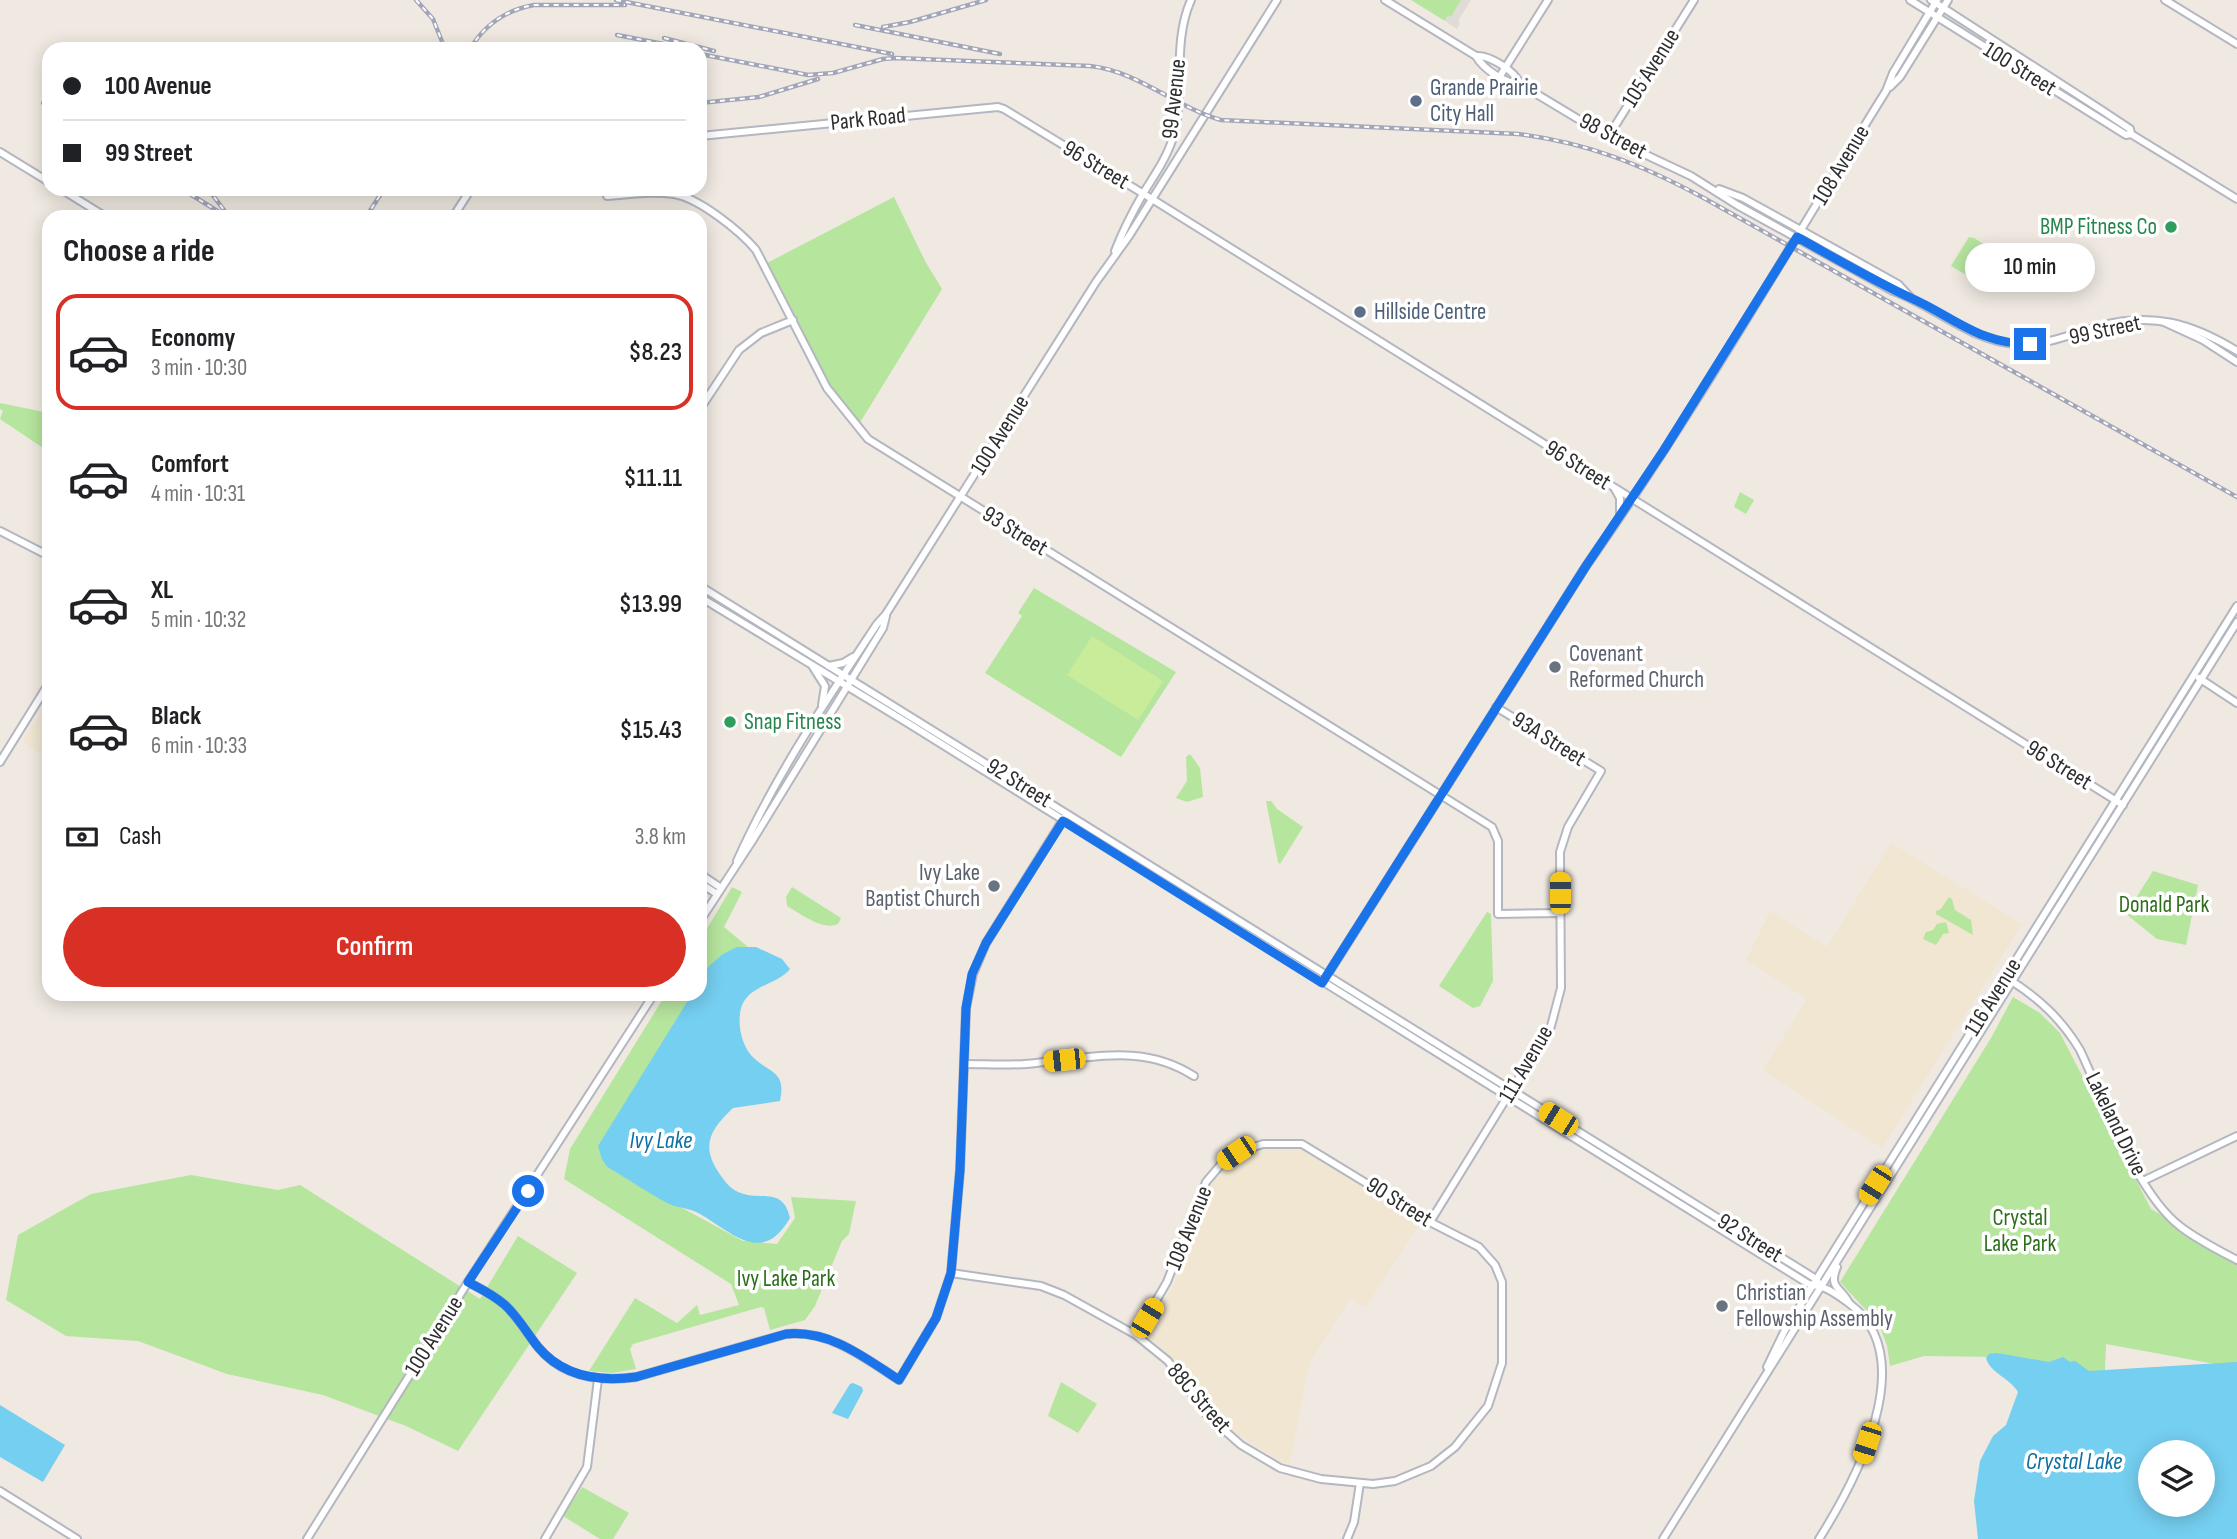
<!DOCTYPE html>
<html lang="en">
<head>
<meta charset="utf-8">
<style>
	:root { --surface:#fff; --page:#f2f2f2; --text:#202124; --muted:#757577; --line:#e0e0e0; --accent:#d93025 }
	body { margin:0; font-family:"Sofia Sans Condensed",sans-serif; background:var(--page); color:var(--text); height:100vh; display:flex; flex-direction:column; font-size:26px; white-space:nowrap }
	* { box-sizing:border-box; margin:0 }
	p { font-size:23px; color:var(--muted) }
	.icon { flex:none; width:38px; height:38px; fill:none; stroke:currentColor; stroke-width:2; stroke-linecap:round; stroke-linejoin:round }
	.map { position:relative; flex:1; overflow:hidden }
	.side { position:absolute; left:42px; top:210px; width:665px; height:791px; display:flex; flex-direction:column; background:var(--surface); border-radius:21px; box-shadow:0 4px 18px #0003 }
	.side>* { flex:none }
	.guide { position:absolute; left:42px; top:42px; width:665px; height:154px; border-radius:21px; box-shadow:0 4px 18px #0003; display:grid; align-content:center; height:154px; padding:0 21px; background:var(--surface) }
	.controls { position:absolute; left:2138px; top:1440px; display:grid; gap:14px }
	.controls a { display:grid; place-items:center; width:77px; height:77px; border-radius:50%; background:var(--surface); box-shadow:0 4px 18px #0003; font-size:35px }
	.end { position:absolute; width:32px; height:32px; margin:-16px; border:9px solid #1a73e8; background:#fff; box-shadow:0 0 0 4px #fff }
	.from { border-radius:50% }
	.bubble { position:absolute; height:49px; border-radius:24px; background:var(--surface); box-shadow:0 4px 18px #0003; font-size:23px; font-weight:600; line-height:49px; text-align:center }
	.car { position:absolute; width:21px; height:42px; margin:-21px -10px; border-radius:9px; box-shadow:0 0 5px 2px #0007; background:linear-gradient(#f5c518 24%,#345 0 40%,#f5c518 0 76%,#345 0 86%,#f5c518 0) }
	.guide b { display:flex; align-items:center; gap:24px; height:66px; font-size:26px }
	.guide b+b { border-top:2px solid var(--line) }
	.guide i { width:18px; height:18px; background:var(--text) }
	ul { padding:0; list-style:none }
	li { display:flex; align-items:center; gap:21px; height:116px; margin:0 14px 10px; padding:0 7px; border:4px solid transparent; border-radius:21px }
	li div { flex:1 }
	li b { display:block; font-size:26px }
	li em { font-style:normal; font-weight:600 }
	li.on { border-color:var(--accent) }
	li>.icon { width:63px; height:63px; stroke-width:1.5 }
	h2 { padding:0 21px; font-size:32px; line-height:84px }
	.pay { display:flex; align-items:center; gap:18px; height:77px; padding:0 21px; font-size:26px }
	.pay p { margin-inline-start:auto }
	.cta { display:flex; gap:14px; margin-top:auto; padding:14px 21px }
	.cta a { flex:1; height:80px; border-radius:42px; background:var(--accent); color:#fff; font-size:28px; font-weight:600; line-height:80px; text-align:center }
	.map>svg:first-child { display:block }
	.education { fill:#f0e6d1 }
	.green { fill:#b6e59e }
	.pitch { fill:#c9ec9a }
	.plaza { fill:#dfdcd8 }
	.water { fill:#75cff0; fill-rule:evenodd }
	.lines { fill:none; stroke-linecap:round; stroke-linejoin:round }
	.secondary-casing { stroke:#b4b7c1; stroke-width:10 }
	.secondary { stroke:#fff; stroke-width:6 }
	.rail-casing { stroke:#a3a6b8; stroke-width:4.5 }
	.rail { stroke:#fff; stroke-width:2; stroke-dasharray:5; stroke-linecap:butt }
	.route { stroke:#1a73e8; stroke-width:9 }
	.service-dot { fill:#5c6f8a; stroke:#fff; stroke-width:2.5 }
	.leisure-dot { fill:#2e9e5b; stroke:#fff; stroke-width:2.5 }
	.worship-dot { fill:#6b7280; stroke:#fff; stroke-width:2.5 }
	.labels { text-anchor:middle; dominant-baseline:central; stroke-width:7; stroke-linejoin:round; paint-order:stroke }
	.street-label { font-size:23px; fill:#2e2e2e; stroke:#fff }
	.service-label { font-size:23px; fill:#4e5e75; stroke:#fff; text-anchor:start }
	.leisure-label { font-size:23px; fill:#27864d; stroke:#fff; text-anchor:end }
	.worship-label { font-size:23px; fill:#5b616d; stroke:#fff; text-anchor:start }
	.park-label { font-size:23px; fill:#2c6e1b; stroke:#fff }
	.water-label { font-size:24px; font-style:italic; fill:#0d6fa3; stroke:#fff }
</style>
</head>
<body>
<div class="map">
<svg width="2237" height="1539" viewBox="0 0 2237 1539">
	<rect width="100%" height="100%" fill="#efe9e1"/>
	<g class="education">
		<path d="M49 699V758L23 742Z"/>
		<path d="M1891 843 2022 924 1882 1148 1763 1070 1807 999 1746 960 1770 911 1827 947Z"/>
		<path d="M1263 1144H1302L1421 1221 1366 1307 1350 1299 1309 1364 1290 1463H1283L1232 1431 1211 1413 1162 1348 1143 1333 1175 1284 1192 1237 1206 1182 1223 1162Z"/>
	</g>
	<g class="green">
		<path d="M1411 0H1461L1451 17 1448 16 1445 21Z"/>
		<path d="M894 197 925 261 942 289 856 429 824 388 767 263Z"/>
		<path d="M1969 237 1974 238 1994 251 1976 281 1951 266Z"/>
		<path d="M0 403 49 413V452L0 419 3 411 0 409Z"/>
		<path d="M1740 492 1754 500 1746 514 1734 507Z"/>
		<path d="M1034 588 1176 672 1121 757 985 673 1022 616 1018 613Z"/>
		<path d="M1190 754 1200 768 1203 797 1187 802 1176 798 1187 781 1186 757Z"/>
		<path d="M1266 801H1271L1277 809 1303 827 1280 864 1278 862Z"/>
		<path d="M2153 871 2198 885 2186 945 2157 939 2126 914Z"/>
		<path d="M732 887 742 892 724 927 748 947 719 959 700 984V940Z"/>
		<path d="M792 887 841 918 838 924C823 931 801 914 787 906L786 897Z"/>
		<path d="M1949 897 1952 899 1955 910 1971 920 1973 935 1936 914V911L1941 909Z"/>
		<path d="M1487 912 1491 914 1493 981 1480 1006 1473 1008 1439 986Z"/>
		<path d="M1946 922 1949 933 1943 934 1936 945 1923 939 1926 932 1933 930 1937 924Z"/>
		<path d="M666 994H693L607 1167 743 1241 777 1244 795 1218 791 1197 856 1201 849 1234 842 1241 815 1306 805 1320 770 1330 764 1308 761 1307 633 1344 630 1349 636 1369 612 1373 589 1371 635 1298 677 1323 697 1305 700 1315 739 1305 731 1284 564 1179 570 1149Z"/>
		<path d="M2013 997 2040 1013 2060 1033 2151 1209 2237 1258V1368L2106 1344 2104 1393 2003 1357 1924 1356 1890 1366 1887 1346 1879 1324 1840 1282 1991 1038Z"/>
		<path d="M191 1175 278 1190 300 1185 480 1299 518 1236 577 1273 458 1451 406 1426 323 1395 227 1374 138 1341 66 1336 6 1300 18 1235 91 1194Z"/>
		<path d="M1061 1382 1097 1404 1078 1433 1048 1416Z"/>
		<path d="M582 1487 629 1513 613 1539H600L563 1516Z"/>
	</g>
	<path class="pitch" d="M1092 636 1163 681 1138 720 1067 675Z"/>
	<path class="plaza" d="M1461 0H1471L1458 21 1460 23 1457 29 1445 21 1448 15 1451 17Z"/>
	<g class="water">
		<path d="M756 947 782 959 790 969C777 986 743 985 740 1014 738 1029 743 1049 755 1059 772 1074 786 1072 780 1101L733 1108C711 1129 700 1145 719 1173 724 1180 729 1188 738 1192 759 1202 783 1185 790 1218 762 1266 733 1233 700 1214 690 1208 678 1208 669 1204 648 1193 628 1179 607 1167L602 1159 598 1146 692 994H700V982L709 966 723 954 737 947Z"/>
		<path d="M1997 1353 2049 1362 2063 1357 2070 1362 2075 1361 2089 1371 2237 1362V1539H1978L1974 1501 1980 1461 1993 1436 2006 1425 2018 1392C2010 1378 1990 1373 1986 1358L1989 1354ZM2203 1452V1505H2151V1452Z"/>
		<path d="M853 1383 862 1387 863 1391 848 1419 832 1413 850 1384Z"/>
		<path d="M0 1405 65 1445 43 1482 0 1457Z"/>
	</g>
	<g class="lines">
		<g class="secondary-casing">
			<g id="secondary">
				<path d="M1385 0 1476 56C1483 69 1506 84 1520 84L1608 137 1691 176 1737 205 1893 291C1935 306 1970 341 2016 344 2046 346 2071 334 2099 326 2153 312 2191 323 2237 351"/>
				<path d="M1910 0 2126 135 2131 134 2237 199"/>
				<path d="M1931 0 2103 111 2130 129 2131 134"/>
				<path d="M2165 0 2237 44"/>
				<path d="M1476 56C1490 55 1515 71 1520 84"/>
				<path d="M1500 76 1548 0"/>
				<path d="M1890 87 1900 77 1948 0"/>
				<path d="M700 136 998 107 1004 109 1152 199 2123 805"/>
				<path d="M1608 137 1694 0"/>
				<path d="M0 152 49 182"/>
				<path d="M61 189 106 217"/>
				<path d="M607 189V196C629 194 652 191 674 194 699 198 740 231 756 250L827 388 868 439 1492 827 1498 841V914L1560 913"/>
				<path d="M1719 189 1743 198 1898 284 1910 297"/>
				<path d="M453 217 471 189"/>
				<path d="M1115 251C1123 230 1133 211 1144 192 1156 173 1168 156 1174 134 1185 90 1172 43 1191 0"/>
				<path d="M2164 322 2203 340 2237 362"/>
				<path d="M700 409 739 350 761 333 793 320"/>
				<path d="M1615 489 1620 498V515"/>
				<path d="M0 531 49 556"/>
				<path d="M700 586 1816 1279 1821 1287"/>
				<path d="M700 597 906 722 1807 1283C1812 1286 1816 1285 1822 1287 1831 1290 1842 1298 1850 1304 1922 1358 1855 1482 1819 1539"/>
				<path d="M829 666 843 663 853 657"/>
				<path d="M813 667 825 686 822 705"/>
				<path d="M2199 678 2237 703"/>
				<path d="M0 762 49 683"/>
				<path d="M737 861C775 776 826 701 877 624L886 614 1096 282 1129 236 1277 0"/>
				<path d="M700 874 721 888"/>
				<path d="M700 883 717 894"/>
				<path d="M700 921 754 838 883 628 886 616"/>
				<path d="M1326 977 1586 566C1694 413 1787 250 1886 91L1893 73 1937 0"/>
				<path d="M2010 980C2040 999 2062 1020 2080 1050 2104 1101 2137 1194 2181 1227 2198 1240 2218 1250 2237 1260"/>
				<path d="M965 1064C988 1064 1013 1066 1036 1063 1093 1058 1143 1043 1194 1076"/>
				<path d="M2143 1181 2237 1136"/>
				<path d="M1430 1222 1551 1026 1561 988 1560 852 1568 827 1601 771 1496 707"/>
				<path d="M1837 1267C1828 1288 1841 1287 1849 1303"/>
				<path d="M951 1273 1041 1286 1064 1295 1136 1335 1168 1361 1207 1415 1241 1445 1280 1468 1321 1479 1373 1484 1395 1481 1431 1466 1455 1447 1488 1406 1502 1363V1282L1495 1265 1479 1247 1430 1222 1302 1144H1263L1235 1153 1223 1162 1206 1182 1167 1282 1136 1335"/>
				<path d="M468 1282C481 1289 494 1295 505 1305 518 1317 527 1333 538 1347 563 1378 600 1382 636 1377L786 1334C830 1330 863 1357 899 1380L936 1318 951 1273 960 1170 966 1008 973 974 986 943 1064 818"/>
				<path d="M1767 1367 1784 1332 1819 1275 2237 606"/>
				<path d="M0 1491 77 1539"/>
				<path d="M307 1539 468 1282 654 994"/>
				<path d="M545 1539 587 1467 598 1379"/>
				<path d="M1347 1539 1354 1522 1360 1483"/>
				<path d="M1663 1539 2237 622"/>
			</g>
		</g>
		<use href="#secondary" class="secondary"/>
		<g class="rail-casing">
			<g id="rail">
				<path d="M416 0 433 19 445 49"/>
				<path d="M616 0 892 54"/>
				<path d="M855 25 1000 54"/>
				<path d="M883 27 910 22 986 0"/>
				<path d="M617 35 674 46"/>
				<path d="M664 38 714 51"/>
				<path d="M470 49C485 24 506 10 534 5H625"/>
				<path d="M700 54 808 75 833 73 883 59 896 58 1090 66C1138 71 1175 107 1221 120L1518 134C1588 143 1640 164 1702 197L2237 497"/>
				<path d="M43 103 49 107"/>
				<path d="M700 103 759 97 818 79"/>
				<path d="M182 189 227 217"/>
				<path d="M208 189 224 210"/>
				<path d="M366 217 384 189"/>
			</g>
		</g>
		<use href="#rail" class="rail"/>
	</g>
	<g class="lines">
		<path class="route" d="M528 1191 468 1282C481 1289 494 1295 505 1305 518 1317 527 1333 538 1347 563 1377 599 1382 636 1377L786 1334C830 1330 864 1357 899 1380L936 1318 951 1273 960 1170 966 1008 972 974 986 943 1063 821 1322 983 1586 566 1664 450 1797 237C1835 258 1872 280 1911 298 1954 317 1979 344 2030 344"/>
	</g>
	<g class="service-dot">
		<circle cx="1416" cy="101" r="7"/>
		<circle cx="1360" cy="312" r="7"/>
	</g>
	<g class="leisure-dot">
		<circle cx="2171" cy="227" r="7"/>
		<circle cx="730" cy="722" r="7"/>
	</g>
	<g class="worship-dot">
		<circle cx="1555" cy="667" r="7"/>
		<circle cx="994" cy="886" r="7"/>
		<circle cx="1722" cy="1306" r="7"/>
	</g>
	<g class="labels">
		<g class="street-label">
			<text transform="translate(1651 68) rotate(-58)">105 Avenue</text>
			<text transform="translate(2020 69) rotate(32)">100 Street</text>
			<text transform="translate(1174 99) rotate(-84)">99 Avenue</text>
			<text transform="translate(868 119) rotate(-6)">Park Road</text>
			<text transform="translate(1613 136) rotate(28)">98 Street</text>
			<text transform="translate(1096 165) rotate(31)">96 Street</text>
			<text transform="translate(1841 165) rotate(-59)">108 Avenue</text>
			<text transform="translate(2105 330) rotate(-12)">99 Street</text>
			<text transform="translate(1000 435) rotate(-58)">100 Avenue</text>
			<text transform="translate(1578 465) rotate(32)">96 Street</text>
			<text transform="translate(1015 531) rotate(32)">93 Street</text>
			<text transform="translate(1549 739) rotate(32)">93A Street</text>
			<text transform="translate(2059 765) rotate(32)">96 Street</text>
			<text transform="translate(1019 783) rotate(32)">92 Street</text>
			<text transform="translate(1993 997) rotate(-58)">116 Avenue</text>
			<text transform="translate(1526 1064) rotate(-60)">111 Avenue</text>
			<text transform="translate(2116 1124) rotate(64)">Lakeland Drive</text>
			<text transform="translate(1399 1202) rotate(32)">90 Street</text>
			<text transform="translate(1189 1228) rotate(-68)">108 Avenue</text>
			<text transform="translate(1750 1238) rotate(32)">92 Street</text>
			<text transform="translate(434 1336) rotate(-58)">100 Avenue</text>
			<text transform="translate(1199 1398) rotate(49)">88C Street</text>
		</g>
		<g class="service-label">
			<text x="1430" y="88">Grande Prairie<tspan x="1430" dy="26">City Hall</tspan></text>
			<text x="1374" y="312">Hillside Centre</text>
		</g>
		<g class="leisure-label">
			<text x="2157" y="227">BMP Fitness Co</text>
			<text x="744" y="722" text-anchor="start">Snap Fitness</text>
		</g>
		<g class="worship-label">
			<text x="1569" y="654">Covenant<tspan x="1569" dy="26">Reformed Church</tspan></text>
			<text x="980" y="873" text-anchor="end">Ivy Lake<tspan x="980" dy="26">Baptist Church</tspan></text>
			<text x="1736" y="1293">Christian<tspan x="1736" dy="26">Fellowship Assembly</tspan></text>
		</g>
		<g class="park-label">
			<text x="2164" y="905">Donald Park</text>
			<text x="2020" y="1218">Crystal<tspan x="2020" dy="26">Lake Park</tspan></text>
			<text x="786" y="1279">Ivy Lake Park</text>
		</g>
		<g class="water-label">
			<text x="661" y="1140">Ivy Lake</text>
			<text x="2074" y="1461">Crystal Lake</text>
		</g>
	</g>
</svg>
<div class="controls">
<a><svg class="icon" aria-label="layers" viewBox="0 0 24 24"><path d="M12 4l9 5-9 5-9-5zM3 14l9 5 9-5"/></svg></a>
</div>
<i class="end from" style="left:528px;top:1191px"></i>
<i class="end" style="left:2030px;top:344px"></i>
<div class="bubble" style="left:1965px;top:243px;width:130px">10 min</div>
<i class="car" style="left:1560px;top:893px;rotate:0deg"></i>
<i class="car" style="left:1064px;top:1060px;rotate:264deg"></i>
<i class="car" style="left:1558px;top:1119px;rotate:302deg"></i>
<i class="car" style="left:1236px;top:1153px;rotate:236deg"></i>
<i class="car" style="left:1875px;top:1185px;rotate:212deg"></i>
<i class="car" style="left:1147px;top:1318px;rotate:31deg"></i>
<i class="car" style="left:1867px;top:1443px;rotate:198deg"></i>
<div class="guide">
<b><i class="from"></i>100 Avenue</b>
<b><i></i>99 Street</b>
</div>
<section class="side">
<h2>Choose a ride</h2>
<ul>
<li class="on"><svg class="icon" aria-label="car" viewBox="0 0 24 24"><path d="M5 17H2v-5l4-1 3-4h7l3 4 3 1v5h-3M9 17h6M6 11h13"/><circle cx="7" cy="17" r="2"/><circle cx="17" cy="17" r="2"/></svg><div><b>Economy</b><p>3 min · 10:30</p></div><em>$8.23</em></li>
<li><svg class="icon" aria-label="car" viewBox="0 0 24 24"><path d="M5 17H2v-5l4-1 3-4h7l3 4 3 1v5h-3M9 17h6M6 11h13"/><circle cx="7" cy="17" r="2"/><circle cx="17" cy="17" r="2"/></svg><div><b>Comfort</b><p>4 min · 10:31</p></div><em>$11.11</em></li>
<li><svg class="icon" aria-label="car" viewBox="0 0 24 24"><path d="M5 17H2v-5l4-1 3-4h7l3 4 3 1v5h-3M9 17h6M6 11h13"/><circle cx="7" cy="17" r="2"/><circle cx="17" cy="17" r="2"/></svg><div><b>XL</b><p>5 min · 10:32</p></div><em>$13.99</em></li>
<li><svg class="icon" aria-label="car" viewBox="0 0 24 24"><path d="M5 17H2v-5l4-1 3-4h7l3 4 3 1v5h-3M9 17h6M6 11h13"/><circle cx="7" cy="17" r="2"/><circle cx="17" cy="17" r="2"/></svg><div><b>Black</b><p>6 min · 10:33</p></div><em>$15.43</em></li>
</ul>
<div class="pay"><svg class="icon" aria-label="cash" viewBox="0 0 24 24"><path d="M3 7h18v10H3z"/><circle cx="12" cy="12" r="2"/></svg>Cash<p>3.8 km</p></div>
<div class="cta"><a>Confirm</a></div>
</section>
</div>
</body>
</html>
